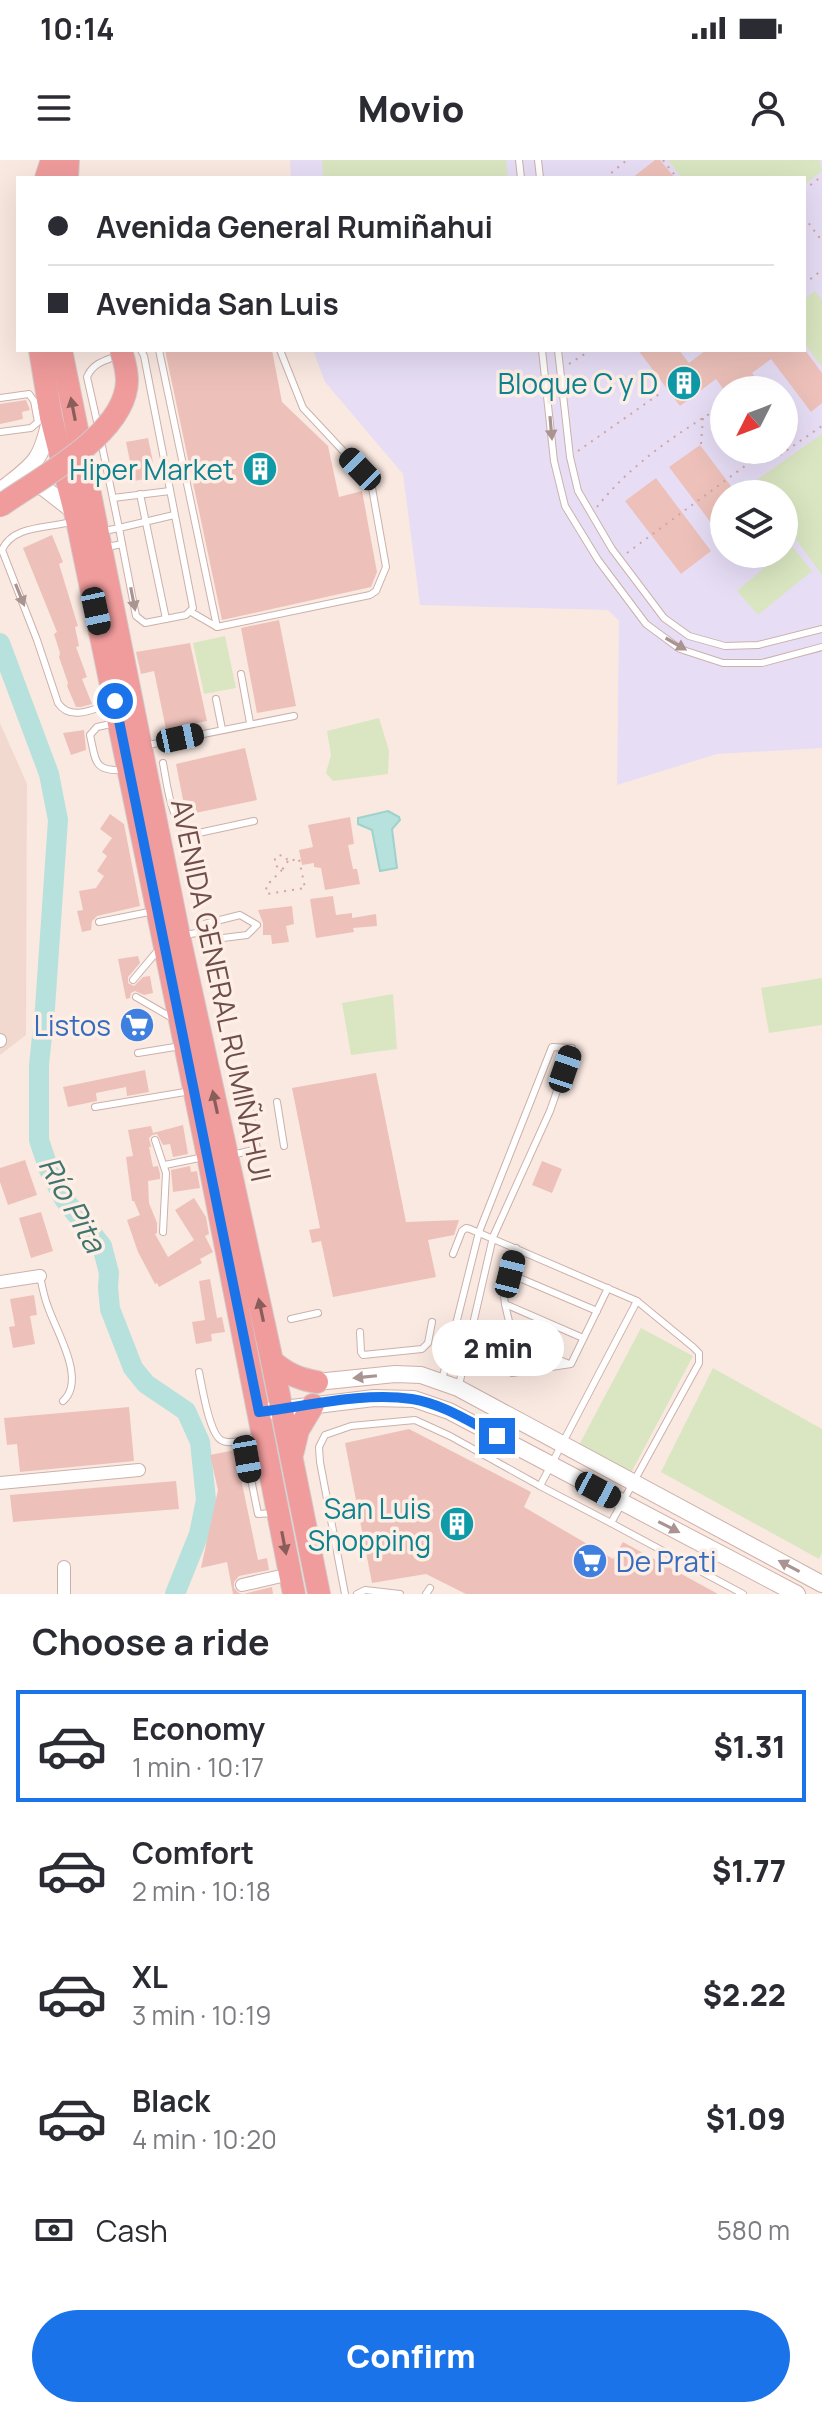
<!DOCTYPE html>
<html lang="en">
<head>
<meta charset="utf-8">
<style>
	:root { --surface:#fff; --page:#f2f2f3; --text:#2b2b33; --muted:#7c7c81; --line:#e1e1e2; --accent:#1a73e8 }
	body { margin:0; font-family:Manrope,sans-serif; background:var(--page); color:var(--text); height:100vh; display:flex; flex-direction:column; font-size:30px; white-space:nowrap }
	* { box-sizing:border-box; margin:0 }
	p { font-size:26px; color:var(--muted) }
	.icon { flex:none; width:44px; height:44px; fill:none; stroke:currentColor; stroke-width:2; stroke-linecap:round; stroke-linejoin:round }
	.map { position:relative; height:1434px; overflow:hidden }
	.side { display:flex; flex-direction:column; background:var(--surface); flex:1 }
	.side>* { flex:none }
	.hud { position:absolute; left:16px; top:16px; width:790px; height:176px; border-radius:0px; box-shadow:0 8px 32px #0002; display:grid; align-content:center; height:176px; padding:0 32px; background:var(--surface) }
	.needle { width:52px; rotate:228deg }
	.buttons { position:absolute; left:710px; top:216px; display:grid; gap:16px }
	.buttons a { display:grid; place-items:center; width:88px; height:88px; border-radius:50%; background:var(--surface); box-shadow:0 8px 32px #0002; font-size:40px }
	.end { position:absolute; width:36px; height:36px; margin:-18px; border:10px solid #1a73e8; background:#fff; box-shadow:0 0 0 4px #fff }
	.from { border-radius:50% }
	.bubble { position:absolute; height:56px; border-radius:28px; background:var(--surface); box-shadow:0 8px 32px #0002; font-size:26px; font-weight:800; line-height:56px; text-align:center }
	.car { position:absolute; width:24px; height:48px; margin:-24px -12px; border-radius:10px; box-shadow:0 0 6px 2px #0007; background:linear-gradient(#222 24%,#8ab4d8 0 40%,#222 0 76%,#8ab4d8 0 86%,#222 0) }
	.hud b { display:flex; align-items:center; gap:28px; height:76px; font-size:30px }
	.hud b+b { border-top:2px solid var(--line) }
	.hud i { width:20px; height:20px; background:var(--text) }
	ul { padding:0; list-style:none }
	li { display:flex; align-items:center; gap:24px; height:112px; margin:0 16px 12px; padding:0 16px; border:4px solid transparent; border-radius:0px }
	li div { flex:1 }
	li b { display:block; font-size:30px }
	li em { font-style:normal; font-weight:800 }
	li.selected { border-color:var(--accent) }
	li>.icon { width:72px; height:72px; stroke-width:1.5 }
	h2 { padding:0 32px; font-size:36px; line-height:96px }
	.pay { display:flex; align-items:center; gap:20px; height:88px; padding:0 32px; font-size:30px }
	.pay p { margin-inline-start:auto }
	.action { display:flex; gap:16px; margin-top:auto; padding:16px 32px }
	.action a { flex:1; height:92px; border-radius:48px; background:var(--accent); color:#fff; font-size:32px; font-weight:800; line-height:92px; text-align:center }
	.status { display:flex; justify-content:space-between; align-items:center; height:56px; padding:0 40px; background:var(--surface); direction:ltr }
	.status svg { height:22px; fill:currentColor }
	header { display:flex; justify-content:space-between; align-items:center; height:104px; padding:0 32px; background:var(--surface); font-size:36px; font-weight:800 }
	.map>svg:first-child { display:block }
	.residential { fill:#f1d9d0 }
	.education { fill:#e7def6; fill-rule:evenodd }
	.green { fill:#dae6c1 }
	.water { fill:#b7e1dc; stroke:#9ed2cd; stroke-width:2 }
	.lines { fill:none; stroke-linecap:round; stroke-linejoin:round }
	.river { stroke:#b7e1dc; stroke-width:20 }
	.building { fill:#edc1ba }
	.lane-casing { stroke:#ccb1ab; stroke-width:8 }
	.street-casing { stroke:#ccb1ab; stroke-width:14 }
	.secondary-casing { stroke:#cfb0a9; stroke-width:18 }
	.highway-casing { stroke:#d4cac9; stroke-width:24 }
	.path { stroke:#d1a59e; stroke-width:2; stroke-dasharray:2 6; stroke-linecap:butt }
	.lane { stroke:#fff; stroke-width:6 }
	.street { stroke:#fff; stroke-width:12 }
	.secondary { stroke:#fff; stroke-width:16 }
	.highway { stroke:#f09b9c; stroke-width:22 }
	.highway-bridge-casing { stroke:#d4cac9; stroke-width:24; stroke-linecap:butt }
	.highway-bridge { stroke:#f09b9c; stroke-width:22 }
	.oneway { fill:#895d5a }
	.oneway2 { fill:#a99492 }
	.route { stroke:#1a73e8; stroke-width:10 }
	.labels { text-anchor:middle; dominant-baseline:central; stroke-width:7; stroke-linejoin:round; paint-order:stroke }
	.culture-label { font-size:28px; fill:#0d838f; stroke:#fdeee6; text-anchor:end }
	.street-label { font-size:28px; fill:#6f4d4a; stroke:#fdeee6 }
	.shop-label { font-size:28px; fill:#366cbe; stroke:#fdeee6; text-anchor:end }
	.water-label { font-size:30px; font-style:italic; fill:#40746f; stroke:#fdeee6 }
</style>
</head>
<body>
<div class="status"><b>10:14</b><svg viewBox="0 0 49 12"><path d="M0 12V9h3v3zM5 12V6h3v6zM10 12V3h3v9zM15 12V0h3v12zM26 1h20v11H26zM47 4h2v5h-2z"/></svg></div>
<header><svg class="icon" aria-label="menu" viewBox="0 0 24 24"><path d="M4 6h16M4 12h16M4 18h16"/></svg>Movio<svg class="icon" aria-label="person" viewBox="0 0 24 24"><circle cx="12" cy="8" r="4"/><path d="M4 21q1-7 8-7t8 7"/></svg></header>
<div class="map">
<svg width="822" height="1434" viewBox="0 0 822 1434">
	<rect width="100%" height="100%" fill="#fae9e1"/>
	<path class="residential" d="M0 563 27 624 26 875 0 895Z"/>
	<path class="education" d="M290 0H822V588L717 594 617 625 619 461 608 450 420 445 403 314 325 222 313 190H804V18H291ZM724 230H784V290H724ZM724 334H784V394H724Z"/>
	<g class="green">
		<path d="M322 0H506L508 18H323Z"/>
		<path d="M668 0H819L822 11 804 25V18H682Z"/>
		<path d="M815 131 822 140V207L804 183V139Z"/>
		<path d="M822 274V415L784 363V334H763L754 322Z"/>
		<path d="M791 385 812 411 758 455 737 431 781 394H784Z"/>
		<path d="M225 476 236 528 204 534 193 483Z"/>
		<path d="M379 558 389 591 388 614 333 621 326 613 331 595 327 571Z"/>
		<path d="M822 818V865L769 873 761 828Z"/>
		<path d="M393 834 397 889 351 895 342 843Z"/>
		<path d="M641 1168 693 1196 631 1313 579 1285Z"/>
		<path d="M713 1208 822 1269V1393L819 1399 661 1312Z"/>
	</g>
	<path class="water" d="M388 651 399 657 400 660 392 669 397 708 380 711 372 670 358 664V658Z"/>
	<g class="lines">
		<path class="river" d="M0 483 49 614 58 660 45 848 39 905V980L49 1010 64 1039 102 1086 109 1113 108 1127 110 1149 133 1208 146 1224 186 1251 200 1282 206 1340 199 1374 175 1434"/>
	</g>
	<g class="building">
		<path d="M655 0H660L675 18H632Z"/>
		<path d="M165 190H272L282 242 328 286 339 337 362 331 377 412 371 427 222 460Z"/>
		<path d="M638 190H679L689 203 706 190H805L822 213V243L811 252 771 199 752 213 765 230H724L716 219 680 246Z"/>
		<path d="M26 240 30 250 22 252 23 259 0 264V244Z"/>
		<path d="M148 278 156 317 134 321 126 282Z"/>
		<path d="M700 285 737 334H724V380L669 307Z"/>
		<path d="M656 318 711 391 681 414 625 341Z"/>
		<path d="M52 375 63 402 59 404 78 466 75 467 79 486 76 487 87 517 82 519 92 544 81 547H76L67 526 68 523 59 497 60 493 54 474 57 472 23 388Z"/>
		<path d="M279 460 296 546 257 553 241 468Z"/>
		<path d="M190 483 207 561 166 569 154 511 141 514 136 492Z"/>
		<path d="M84 570 86 590 71 595 63 573Z"/>
		<path d="M245 588 257 640 186 655 176 604Z"/>
		<path d="M110 654 124 664 140 746 97 756 92 761 91 770 82 772 77 751 83 750 79 731 96 728 104 716 97 711 107 696 102 692 112 678 100 669Z"/>
		<path d="M350 657 354 684 348 685 353 709H357L360 724 325 730 321 708 314 707V703L302 705 299 690 313 687 308 665Z"/>
		<path d="M333 736 336 755 352 753V758L376 754 377 766 353 768 354 772 316 778 310 739Z"/>
		<path d="M292 746 294 764 286 766 289 782 272 784 271 775H263V763L258 750Z"/>
		<path d="M138 796 140 803 128 817V823L134 826 143 817 150 816 153 833 144 835 135 831 131 833 130 838 126 839 118 799Z"/>
		<path d="M148 855 151 869 126 874 123 860Z"/>
		<path d="M145 910 149 932 127 936 126 927 96 933 97 941 68 947 63 927Z"/>
		<path d="M376 913 406 1062 459 1060 454 1075 428 1080 436 1117 333 1137 321 1081 312 1083 309 1070 320 1068 292 928Z"/>
		<path d="M183 965 188 994 173 997 170 984 163 985 157 974 152 975 149 978 151 987H149L153 1007 158 1006 160 1014V1019L148 1021 149 1043 157 1063V1073L155 1074 168 1097 194 1080 175 1050 194 1038 206 1057 209 1074 205 1076 213 1092 200 1099 202 1103 159 1127 157 1123 155 1124 138 1092 127 1060 140 1055 134 1041H132L126 997 133 996 128 970 151 966 153 973Z"/>
		<path d="M25 1000 37 1035 8 1045 0 1022V1008Z"/>
		<path d="M542 1001 562 1009 552 1033 532 1025Z"/>
		<path d="M190 1006 191 1012 197 1011 200 1028 173 1032 171 1010Z"/>
		<path d="M41 1052 53 1091 31 1098 19 1058Z"/>
		<path d="M210 1119 217 1158 222 1157 225 1172 211 1174 212 1181 196 1184 192 1162 205 1160 199 1121Z"/>
		<path d="M34 1135 37 1155 30 1156 35 1184 13 1188 9 1167 15 1166 10 1139Z"/>
		<path d="M129 1247 134 1301 20 1312 17 1284 7 1285 4 1258Z"/>
		<path d="M409 1269 531 1332 524 1347 613 1399 623 1382 718 1434H466L426 1414 372 1423 345 1283Z"/>
		<path d="M235 1290 258 1400 267 1398 269 1410 239 1416 234 1422V1428L239 1433 243 1434 272 1427 273 1434H233L227 1402 201 1408 218 1330 210 1295Z"/>
		<path d="M176 1321 179 1349 13 1362 10 1335Z"/>
	</g>
	<g class="lines">
		<g class="lane-casing">
			<g id="lane">
				<path d="M519 0 521 18"/>
				<path d="M538 0 540 18"/>
				<path d="M159 190 217 467"/>
				<path d="M542 190 554 301 565 346 598 400 646 464 680 489 723 503H762L822 487"/>
				<path d="M558 190 570 297 578 331 612 389 664 458 689 476 725 486 758 485 822 469"/>
				<path d="M0 238 29 234 34 241 38 262 31 268 0 272"/>
				<path d="M98 266 87 217C93 203 104 201 117 196"/>
				<path d="M101 281 119 368 104 371"/>
				<path d="M140 334 166 459"/>
				<path d="M113 338 170 331"/>
				<path d="M74 361C50 369 13 364 2 390L37 480 58 543C70 561 92 550 109 544"/>
				<path d="M122 384 119 368 174 355"/>
				<path d="M107 387 122 384 136 456 145 463 186 455 193 448 144 196 141 190"/>
				<path d="M191 452 217 467 370 435 376 431 386 407 372 328 360 309 303 248 280 190"/>
				<path d="M241 514 250 563"/>
				<path d="M216 539 222 569"/>
				<path d="M116 563 97 567 90 575C96 601 93 612 124 610"/>
				<path d="M143 586 294 556"/>
				<path d="M163 603C167 623 171 670 194 674L254 661"/>
				<path d="M99 762 154 751"/>
				<path d="M185 775 196 773 204 764 240 755 257 765 247 775 207 780 196 773"/>
				<path d="M133 820 159 789"/>
				<path d="M136 837 174 859"/>
				<path d="M138 893 181 886"/>
				<path d="M277 942 284 986"/>
				<path d="M95 947 191 931"/>
				<path d="M155 980 166 1013 163 1072"/>
				<path d="M232 995 257 989 249 947"/>
				<path d="M165 1005 204 997"/>
				<path d="M516 1088 504 1136 505 1144 583 1178"/>
				<path d="M453 1094 462 1071 466 1068 470 1069 637 1141"/>
				<path d="M510 1114 597 1151"/>
				<path d="M40 1116C42 1126 44 1137 48 1147 56 1171 87 1220 63 1241"/>
				<path d="M637 1141 693 1187 699 1193V1203L611 1363 540 1326Z"/>
				<path d="M505 1144 514 1183 567 1203"/>
				<path d="M291 1159 318 1153"/>
				<path d="M360 1172 361 1192 363 1195 422 1189 428 1183 432 1162"/>
				<path d="M199 1212C202 1226 209 1273 221 1280 230 1286 250 1278 260 1276"/>
				<path d="M512 1213 571 1204 608 1128"/>
				<path d="M442 1220 479 1072 552 887 572 888 550 951 493 1077 459 1225"/>
				<path d="M262 1289 254 1291 247 1299 258 1354 274 1353"/>
				<path d="M611 1363 743 1434"/>
				<path d="M345 1434 320 1302 319 1287 325 1275 351 1266 415 1260 450 1276 540 1326"/>
				<path d="M357 1434 365 1430 400 1434"/>
				<path d="M426 1434 430 1428"/>
			</g>
		</g>
		<g class="street-casing">
			<g id="street">
				<path d="M0 880V881"/>
				<path d="M0 1122 40 1116"/>
				<path d="M0 1323 139 1310"/>
				<path d="M242 1425 290 1414"/>
				<path d="M64 1434V1407"/>
			</g>
		</g>
		<g class="secondary-casing">
			<g id="secondary">
				<path d="M27 321 44 328 75 352"/>
				<path d="M0 331C33 305 41 303 50 260"/>
				<path d="M307 1223 395 1214 421 1215 458 1228 822 1424"/>
				<path d="M259 1252 374 1238 414 1239 449 1251 797 1434"/>
			</g>
		</g>
		<g class="highway-casing">
			<g id="highway">
				<path d="M46 18 52 0"/>
				<path d="M67 18 68 0"/>
				<path d="M40 190 51 257 77 360 208 996 294 1434"/>
				<path d="M61 190 179 776 272 1201 319 1434"/>
				<path d="M272 1201C286 1213 298 1219 317 1222"/>
				<path d="M293 1291 298 1270 313 1245"/>
			</g>
		</g>
		<g class="path">
			<path d="M663 0 677 18"/>
			<path d="M605 18 627 0"/>
			<path d="M804 30 822 16"/>
			<path d="M804 57 822 81"/>
			<path d="M804 113 809 119"/>
			<path d="M804 124 822 110"/>
			<path d="M569 204 591 190"/>
			<path d="M701 284 703 258"/>
			<path d="M578 291 662 232"/>
			<path d="M597 347C630 305 675 275 719 248"/>
			<path d="M627 393 749 303 777 297 822 266"/>
			<path d="M288 701 282 710 275 705V699L278 695 285 696 288 701 299 699"/>
			<path d="M282 710 266 726 267 734 305 728 299 699"/>
		</g>
		<use href="#lane" class="lane"/>
		<use href="#street" class="street"/>
		<use href="#secondary" class="secondary"/>
		<use href="#highway" class="highway"/>
		<g class="highway-bridge-casing">
			<path id="highway-bridge" d="M0 346C39 318 127 274 127 220 127 210 124 200 121 190"/>
		</g>
		<use href="#highway-bridge" class="highway-bridge"/>
	</g>
	<defs><path id="oneway-solid" d="M-6-.8H1V-3.2L6.5 0L1 3.2V.8H-6Z" transform="scale(2)"/></defs>
	<g class="oneway">
		<use href="#oneway-solid" transform="translate(73 249) rotate(-101)"/>
		<use href="#oneway-solid" transform="translate(215 942) rotate(-102)"/>
		<use href="#oneway-solid" transform="translate(261 1150) rotate(-102)"/>
		<use href="#oneway-solid" transform="translate(284 1383) rotate(79)"/>
	</g>
	<g class="oneway2">
		<use href="#oneway-solid" transform="translate(551 268) rotate(85)"/>
		<use href="#oneway-solid" transform="translate(20 435) rotate(68)"/>
		<use href="#oneway-solid" transform="translate(133 439) rotate(79)"/>
		<use href="#oneway-solid" transform="translate(676 484) rotate(30)"/>
		<use href="#oneway-solid" transform="translate(365 1217) rotate(174)"/>
		<use href="#oneway-solid" transform="translate(669 1367) rotate(27)"/>
		<use href="#oneway-solid" transform="translate(789 1406) rotate(-152)"/>
	</g>
	<g class="lines">
		<path class="route" d="M115 541 259 1252C309 1246 362 1232 412 1239 443 1244 470 1262 497 1276"/>
	</g>
	<defs>
		<g id="building-disc" transform="scale(1.8)"><circle r="9.5" fill="#0f9aa8" stroke="#fdeee6"/><path d="M-4-6H4V6H1V3H-1V6H-4ZM-2.5-4.3h1.7v1.8h-1.7ZM.8-4.3h1.7v1.8H.8ZM-2.5-1h1.7V.8h-1.7ZM.8-1h1.7V.8H.8Z" fill="#fff"/></g>
		<g id="supermarket-disc" transform="scale(1.8)"><circle r="9.5" fill="#3f7fe0" stroke="#fdeee6"/><path d="M-6-5.5h2.5l.6 2H6L4.5 2H-2.5L-4.4-4H-6ZM-1.5 3.2a1.3 1.3 0 1 0 .1 0ZM3 3.2a1.3 1.3 0 1 0 .1 0Z" fill="#fff"/></g>
	</defs>
	<g fill-rule="evenodd">
		<use href="#building-disc" x="684" y="223"/>
		<use href="#building-disc" x="260" y="309"/>
		<use href="#supermarket-disc" x="137" y="865"/>
		<use href="#building-disc" x="457" y="1364"/>
		<use href="#supermarket-disc" x="590" y="1401"/>
	</g>
	<g class="labels">
		<g class="culture-label">
			<text x="658" y="223">Bloque C y D</text>
			<text x="234" y="309">Hiper Market</text>
			<text x="431" y="1348">San Luis<tspan x="431" dy="32">Shopping</tspan></text>
		</g>
		<g class="street-label">
			<text transform="translate(222 830) rotate(78)">AVENIDA GENERAL RUMIÑAHUI</text>
		</g>
		<g class="shop-label">
			<text x="111" y="865">Listos</text>
			<text x="616" y="1401" text-anchor="start">De Prati</text>
		</g>
		<g class="water-label">
			<text transform="translate(73 1044) rotate(61)">Río Pita</text>
		</g>
	</g>
</svg>
<div class="buttons">
<a><svg class="needle" viewBox="-14 -14 28 28"><path d="M0-13l5 13h-10z" fill="#e53935"/><path d="M0 13l5-13h-10z" fill="#7c7c81"/></svg></a>
<a><svg class="icon" aria-label="layers" viewBox="0 0 24 24"><path d="M12 4l9 5-9 5-9-5zM3 14l9 5 9-5"/></svg></a>
</div>
<i class="end from" style="left:115px;top:541px"></i>
<i class="end" style="left:497px;top:1276px"></i>
<div class="bubble" style="left:432px;top:1160px;width:132px">2 min</div>
<i class="car" style="left:360px;top:309px;rotate:316deg"></i>
<i class="car" style="left:96px;top:451px;rotate:168deg"></i>
<i class="car" style="left:180px;top:578px;rotate:78deg"></i>
<i class="car" style="left:565px;top:909px;rotate:19deg"></i>
<i class="car" style="left:510px;top:1114px;rotate:14deg"></i>
<i class="car" style="left:247px;top:1299px;rotate:170deg"></i>
<i class="car" style="left:598px;top:1330px;rotate:118deg"></i>
<div class="hud">
<b><i class="from"></i>Avenida General Rumiñahui</b>
<b><i></i>Avenida San Luis</b>
</div>
</div>
<section class="side">
<h2>Choose a ride</h2>
<ul>
<li class="selected"><svg class="icon" aria-label="car" viewBox="0 0 24 24"><path d="M5 17H2v-5l4-1 3-4h7l3 4 3 1v5h-3M9 17h6M6 11h13"/><circle cx="7" cy="17" r="2"/><circle cx="17" cy="17" r="2"/></svg><div><b>Economy</b><p>1 min · 10:17</p></div><em>$1.31</em></li>
<li><svg class="icon" aria-label="car" viewBox="0 0 24 24"><path d="M5 17H2v-5l4-1 3-4h7l3 4 3 1v5h-3M9 17h6M6 11h13"/><circle cx="7" cy="17" r="2"/><circle cx="17" cy="17" r="2"/></svg><div><b>Comfort</b><p>2 min · 10:18</p></div><em>$1.77</em></li>
<li><svg class="icon" aria-label="car" viewBox="0 0 24 24"><path d="M5 17H2v-5l4-1 3-4h7l3 4 3 1v5h-3M9 17h6M6 11h13"/><circle cx="7" cy="17" r="2"/><circle cx="17" cy="17" r="2"/></svg><div><b>XL</b><p>3 min · 10:19</p></div><em>$2.22</em></li>
<li><svg class="icon" aria-label="car" viewBox="0 0 24 24"><path d="M5 17H2v-5l4-1 3-4h7l3 4 3 1v5h-3M9 17h6M6 11h13"/><circle cx="7" cy="17" r="2"/><circle cx="17" cy="17" r="2"/></svg><div><b>Black</b><p>4 min · 10:20</p></div><em>$1.09</em></li>
</ul>
<div class="pay"><svg class="icon" aria-label="cash" viewBox="0 0 24 24"><path d="M3 7h18v10H3z"/><circle cx="12" cy="12" r="2"/></svg>Cash<p>580 m</p></div>
<div class="action"><a>Confirm</a></div>
</section>
</body>
</html>
